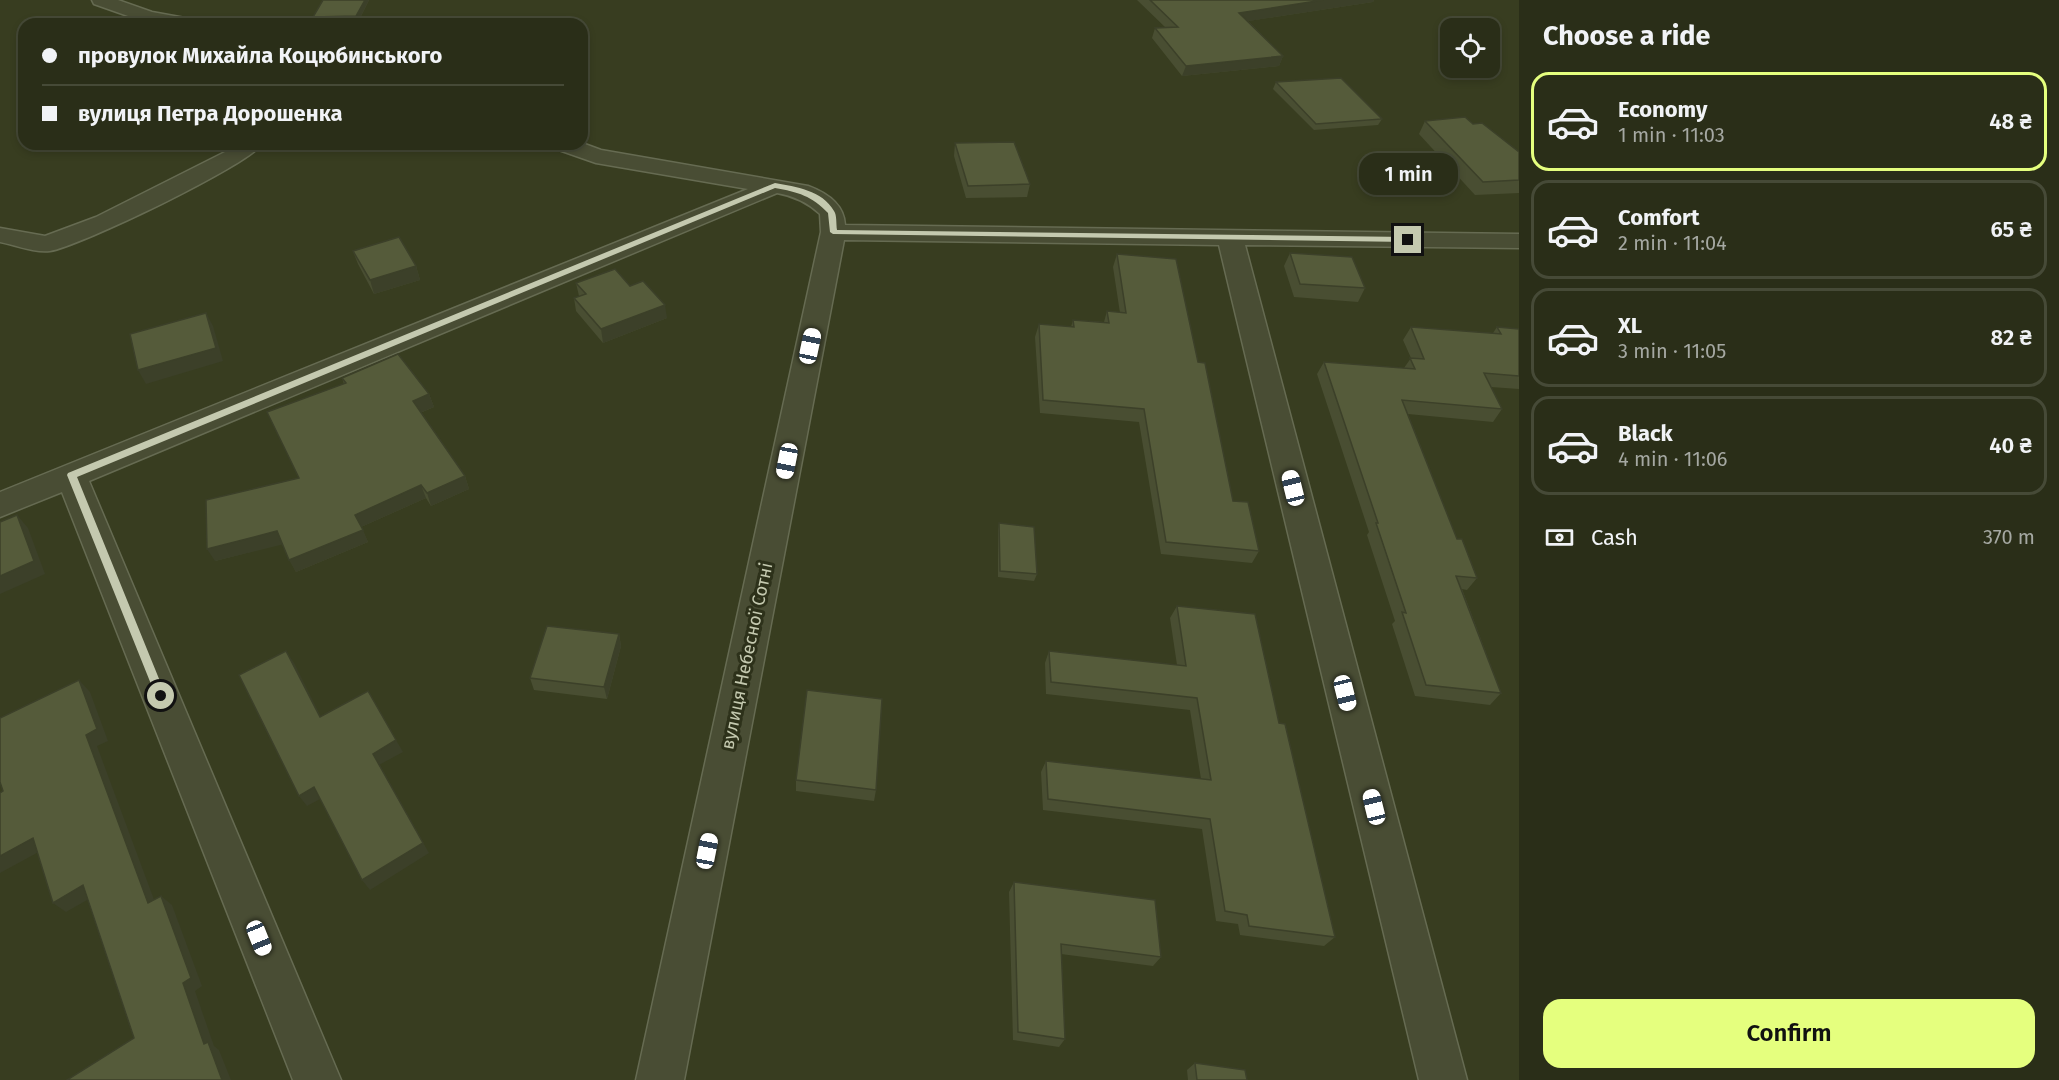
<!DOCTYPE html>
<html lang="en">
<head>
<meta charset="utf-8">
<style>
	:root { --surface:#2a2e18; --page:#323621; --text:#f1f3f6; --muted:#a5a8a2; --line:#464a37; --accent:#e5ff7e }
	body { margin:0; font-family:"Fira Sans",sans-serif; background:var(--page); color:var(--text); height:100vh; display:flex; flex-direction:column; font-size:22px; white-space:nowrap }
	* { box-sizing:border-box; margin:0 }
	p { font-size:20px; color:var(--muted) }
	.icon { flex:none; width:33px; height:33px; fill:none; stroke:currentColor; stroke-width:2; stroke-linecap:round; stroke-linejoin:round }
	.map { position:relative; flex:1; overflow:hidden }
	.panel { display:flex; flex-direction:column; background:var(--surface); width:540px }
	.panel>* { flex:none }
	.guide { position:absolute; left:18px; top:18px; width:570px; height:132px; border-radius:18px; box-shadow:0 3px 9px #0003,0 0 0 2px var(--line); display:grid; align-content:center; height:132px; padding:0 24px; background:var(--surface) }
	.buttons { position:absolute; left:1440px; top:18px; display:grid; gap:12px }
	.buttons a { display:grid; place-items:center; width:60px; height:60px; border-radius:12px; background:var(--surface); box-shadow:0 3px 9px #0003,0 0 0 2px var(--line); font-size:30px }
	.end { position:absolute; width:27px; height:27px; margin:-14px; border:8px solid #c4c9af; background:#111; box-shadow:0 0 0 3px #111 }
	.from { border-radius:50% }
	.bubble { position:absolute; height:42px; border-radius:18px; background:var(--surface); box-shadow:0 3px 9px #0003,0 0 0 2px var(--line); font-size:20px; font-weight:600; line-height:42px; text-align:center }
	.car { position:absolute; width:18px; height:36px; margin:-18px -9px; border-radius:8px; box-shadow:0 0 4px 2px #0007; background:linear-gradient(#fff 24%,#345 0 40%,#fff 0 76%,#345 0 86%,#fff 0) }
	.guide b { display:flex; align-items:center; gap:21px; height:57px; font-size:22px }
	.guide b+b { border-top:2px solid var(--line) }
	.guide i { width:15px; height:15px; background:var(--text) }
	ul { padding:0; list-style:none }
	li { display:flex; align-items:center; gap:18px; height:99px; margin:0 12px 9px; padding:0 12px; border:3px solid var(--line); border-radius:18px }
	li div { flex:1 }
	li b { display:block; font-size:22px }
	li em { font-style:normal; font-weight:600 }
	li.selected { border-color:var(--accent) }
	li>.icon { width:54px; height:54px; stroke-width:1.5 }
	h2 { padding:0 24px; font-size:27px; line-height:72px }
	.pay { display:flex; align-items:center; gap:15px; height:66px; padding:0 24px; font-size:22px }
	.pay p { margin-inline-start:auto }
	.primary-button { display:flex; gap:12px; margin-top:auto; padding:12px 24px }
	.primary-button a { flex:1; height:69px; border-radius:18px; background:var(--accent); color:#111; font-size:24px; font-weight:600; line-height:69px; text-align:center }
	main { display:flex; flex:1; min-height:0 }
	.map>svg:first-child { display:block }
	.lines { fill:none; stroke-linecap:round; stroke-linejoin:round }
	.minor-casing { stroke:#666b52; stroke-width:3 }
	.minor { fill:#494d34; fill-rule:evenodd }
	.wall { fill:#494e32 }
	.shaded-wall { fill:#3c4029 }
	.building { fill:#555b3a; stroke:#3c4029; stroke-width:1.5 }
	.route { fill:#c4c9af }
	.labels { text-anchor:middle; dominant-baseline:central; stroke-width:6; stroke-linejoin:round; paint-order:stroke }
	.street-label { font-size:18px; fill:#c4c9af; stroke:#2d311a }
</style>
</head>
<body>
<main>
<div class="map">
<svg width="1519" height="1080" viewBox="0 0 1519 1080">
	<rect width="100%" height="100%" fill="#383d20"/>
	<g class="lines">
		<g class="minor-casing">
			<g id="minor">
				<path d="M92 0H118L152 12 196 20 199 24 148 23 94 4Z"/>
				<path d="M582 143 601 150 808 186C827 193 844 204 845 225L1519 234V248L1245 245 1467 1080H1419L1219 245 844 240 684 1080H636L821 232 820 214C807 202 794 196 777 193L89 481 341 1080H293L62 492 0 517V492L748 189 596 163 556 149 553 144Z"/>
				<path d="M237 144H262C247 166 80 246 50 251 35 253 15 245 0 242V228L45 236 96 217 227 151Z"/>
			</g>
		</g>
		<use href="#minor" class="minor"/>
	</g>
	<g class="wall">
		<path d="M323 0H369L358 22 315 23 313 17Z"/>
		<path d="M1137 0H1374L1373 2 1248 21 1283 56 1279 66 1182 76 1152 38 1155 28 1165 27Z"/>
		<path d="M1276 82 1382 119 1378 125 1314 130 1273 89Z"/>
		<path d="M1425 121 1473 124 1519 152V193L1475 195 1419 134Z"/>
		<path d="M955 143 1030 184 1027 197 966 198 954 156Z"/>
		<path d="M353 251 416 266 420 280 374 294 358 264Z"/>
		<path d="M1290 253 1365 288 1358 302 1294 297 1284 266Z"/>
		<path d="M1117 254 1198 362 1233 501 1259 551 1252 563 1161 554 1139 422 1040 413 1035 337 1039 324 1071 327 1073 320 1104 322 1107 311 1120 313 1113 267Z"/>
		<path d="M576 283 630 286 667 318 603 343 576 311 574 298 579 296Z"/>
		<path d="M1411 327 1493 333 1497 327 1519 329V389L1491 387 1502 409 1493 422 1408 414 1457 539 1477 578 1467 590 1462 589 1501 693 1490 705 1415 696 1392 624 1395 621 1367 535 1369 532 1317 374 1324 362 1404 368 1411 358 1403 340Z"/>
		<path d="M342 378 429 394 434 407 420 413 465 476 469 489 431 506 426 498 361 527 368 542 296 572 282 544 215 561 299 478 344 384Z"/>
		<path d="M999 523 1037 574 1034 581 998 577V530Z"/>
		<path d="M1177 606 1279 723 1335 937 1324 946 1240 935 1238 924 1216 921 1202 829 1043 810 1041 772 1046 761 1201 779 1190 710 1046 694 1045 663 1049 651 1177 665 1170 618Z"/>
		<path d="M619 634 621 646 607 699 534 690 530 678Z"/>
		<path d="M796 780 876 790 874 801 796 791Z"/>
		<path d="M1014 882 1161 957 1153 966 1061 954 1065 1039 1059 1047 1013 1040 1009 892Z"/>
		<path d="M1195 1063 1247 1080H1188L1187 1070Z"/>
	</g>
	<g class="shaded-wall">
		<path d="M365 0H369L358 22 356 16Z"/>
		<path d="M1323 0H1374L1373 2 1236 23 1239 13Z"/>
		<path d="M1283 56 1279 66 1182 76 1186 66Z"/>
		<path d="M416 266 420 280 374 294 370 280Z"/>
		<path d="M665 305 667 318 603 343 601 329Z"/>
		<path d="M206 313 213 326 223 361 146 384 138 370Z"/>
		<path d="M429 394 434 407 417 414 413 401Z"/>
		<path d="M465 476 469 489 431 506 427 493Z"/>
		<path d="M421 485 426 498 361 527 355 515Z"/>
		<path d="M17 515 28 528 45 574 0 594V576Z"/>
		<path d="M363 530 368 542 296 572 289 560Z"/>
		<path d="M277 531 284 544 215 561 207 549Z"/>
		<path d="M619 634 621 646 607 699 604 687Z"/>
		<path d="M286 651 294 663 327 729 320 717Z"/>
		<path d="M79 680 90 692 108 741 97 746 159 913 148 903 86 735Z"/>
		<path d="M396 740 403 752 379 765 429 853 370 890 362 880 373 754Z"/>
		<path d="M314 787 322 798 307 806 299 796Z"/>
		<path d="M33 838 46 848 0 873V856Z"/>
		<path d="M83 885 96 895 66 912 53 903Z"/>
		<path d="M161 896 172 905 202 986 195 991 214 1046 219 1050 231 1080H222L204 1044 183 983Z"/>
	</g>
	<g class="building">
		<path d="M323 0H365L356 16 313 17Z"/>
		<path d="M1150 0H1323L1239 13 1283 56 1186 66 1155 28 1178 27Z"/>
		<path d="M1341 78 1382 119 1316 124 1276 82Z"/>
		<path d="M1465 117 1473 124 1482 123 1519 152V180L1483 182 1425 121Z"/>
		<path d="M1014 142 1030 184 968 186 955 143Z"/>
		<path d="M399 237 416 266 370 280 353 251Z"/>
		<path d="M1290 253 1352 257 1365 288 1300 284Z"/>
		<path d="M1117 254 1176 259 1198 362 1205 363 1233 501 1248 502 1259 551 1166 542 1144 409 1043 400 1039 324 1074 327 1073 320 1109 323 1107 311 1126 313Z"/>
		<path d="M615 269 630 286 643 281 665 305 601 329 574 298 586 294 576 283Z"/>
		<path d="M206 313 216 348 138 370 130 334Z"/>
		<path d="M1411 327 1501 334 1497 327 1519 329V376L1484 373 1502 409 1402 400 1457 539H1462L1477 578 1456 576 1501 693 1426 685 1402 612 1406 613 1376 523H1378L1324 362 1415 369 1410 358 1424 359Z"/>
		<path d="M398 354 429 394 413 401 465 476 427 493 421 485 355 515 363 530 289 560 277 531 207 549 206 500 299 478 267 412 346 383 342 378Z"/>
		<path d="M17 515 34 561 0 576V522Z"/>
		<path d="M999 523 1034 527 1037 574 1000 571Z"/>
		<path d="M1177 606 1255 614 1279 723 1285 724 1335 937 1249 926 1247 915 1225 911 1210 819 1048 799 1046 761 1211 780 1197 698 1051 682 1049 651 1186 666Z"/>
		<path d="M547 626 619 634 604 687 530 678Z"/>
		<path d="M286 651 320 717 368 691 396 740 373 754 423 843 362 880 314 787 299 796 239 675Z"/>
		<path d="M79 680 97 729 86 735 148 903 161 896 191 978 183 983 204 1044 208 1042 222 1080H67L134 1038 83 885 53 903 33 838 0 856V793L3 791 0 782V718Z"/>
		<path d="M807 690 882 699 876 790 796 780Z"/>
		<path d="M1014 882 1155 900 1161 957 1061 944 1065 1039 1018 1032Z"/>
		<path d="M1195 1063 1245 1070 1247 1080H1197Z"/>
	</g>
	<path class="route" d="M775 183C796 187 822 190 834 211 837 215 836 224 837 230L1408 237 1411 240 1408 242 833 234 830 232 828 213C812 196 798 192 775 188L77 477 166 696 161 700 157 699 67 475 68 473Z"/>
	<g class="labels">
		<g class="street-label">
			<text transform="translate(747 656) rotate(-78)">вулиця Небесної Сотні</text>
		</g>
	</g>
</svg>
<div class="buttons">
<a><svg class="icon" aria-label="locate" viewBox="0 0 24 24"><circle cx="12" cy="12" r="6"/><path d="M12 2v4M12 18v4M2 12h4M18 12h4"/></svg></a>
</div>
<i class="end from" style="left:161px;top:696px"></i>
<i class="end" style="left:1408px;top:240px"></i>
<div class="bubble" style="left:1359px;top:153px;width:99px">1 min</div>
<i class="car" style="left:810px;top:346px;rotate:12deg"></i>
<i class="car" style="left:787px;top:461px;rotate:191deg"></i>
<i class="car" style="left:1293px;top:488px;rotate:346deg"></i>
<i class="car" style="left:1345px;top:693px;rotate:166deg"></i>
<i class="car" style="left:1374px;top:807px;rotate:346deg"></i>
<i class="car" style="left:707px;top:851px;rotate:11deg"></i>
<i class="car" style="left:259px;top:938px;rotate:158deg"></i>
<div class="guide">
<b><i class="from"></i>провулок Михайла Коцюбинського</b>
<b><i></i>вулиця Петра Дорошенка</b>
</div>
</div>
<section class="panel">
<h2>Choose a ride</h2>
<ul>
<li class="selected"><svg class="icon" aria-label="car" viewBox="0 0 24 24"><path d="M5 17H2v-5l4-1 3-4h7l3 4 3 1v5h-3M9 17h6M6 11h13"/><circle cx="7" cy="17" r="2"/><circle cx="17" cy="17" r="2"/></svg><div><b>Economy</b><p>1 min · 11:03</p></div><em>48 ₴</em></li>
<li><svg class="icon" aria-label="car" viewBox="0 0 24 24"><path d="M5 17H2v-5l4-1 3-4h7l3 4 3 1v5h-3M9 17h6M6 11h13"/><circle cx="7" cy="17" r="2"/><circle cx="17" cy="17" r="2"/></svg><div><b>Comfort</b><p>2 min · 11:04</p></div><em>65 ₴</em></li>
<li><svg class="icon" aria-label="car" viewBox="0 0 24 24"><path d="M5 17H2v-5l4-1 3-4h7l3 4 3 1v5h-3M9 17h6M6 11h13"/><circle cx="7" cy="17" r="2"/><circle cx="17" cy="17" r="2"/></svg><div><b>XL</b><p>3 min · 11:05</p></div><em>82 ₴</em></li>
<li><svg class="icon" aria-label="car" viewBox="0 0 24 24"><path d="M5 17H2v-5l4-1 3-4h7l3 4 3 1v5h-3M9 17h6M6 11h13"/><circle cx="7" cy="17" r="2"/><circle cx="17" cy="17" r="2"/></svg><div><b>Black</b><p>4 min · 11:06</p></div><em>40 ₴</em></li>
</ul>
<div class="pay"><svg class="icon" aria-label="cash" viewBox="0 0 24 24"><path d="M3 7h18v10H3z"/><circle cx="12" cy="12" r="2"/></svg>Cash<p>370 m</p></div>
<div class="primary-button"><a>Confirm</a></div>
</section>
</main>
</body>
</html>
